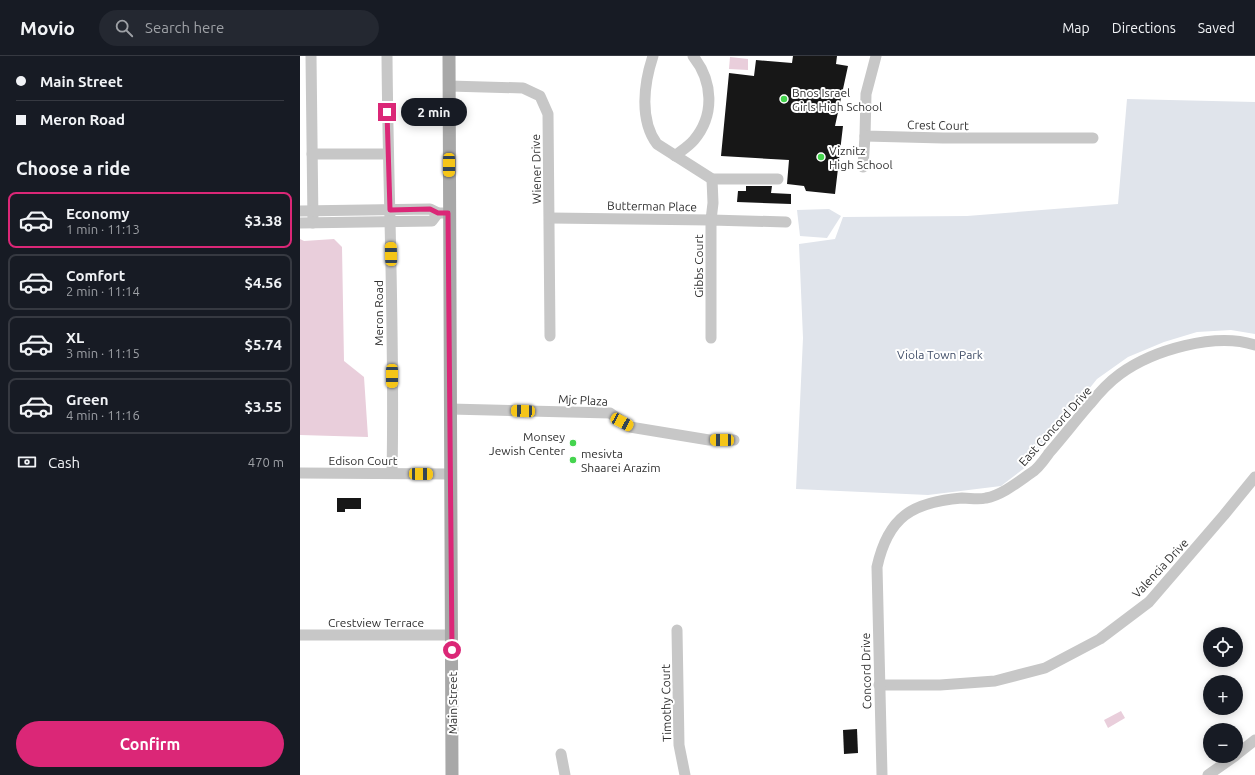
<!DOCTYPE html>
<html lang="en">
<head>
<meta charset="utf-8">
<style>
	:root { --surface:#171b24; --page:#242831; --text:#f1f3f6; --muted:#9ea1a6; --line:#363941; --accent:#db2777 }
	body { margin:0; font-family:Ubuntu,sans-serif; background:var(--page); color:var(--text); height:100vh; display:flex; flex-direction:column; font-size:15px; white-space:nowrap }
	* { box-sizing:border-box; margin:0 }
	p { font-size:13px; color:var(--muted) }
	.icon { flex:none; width:22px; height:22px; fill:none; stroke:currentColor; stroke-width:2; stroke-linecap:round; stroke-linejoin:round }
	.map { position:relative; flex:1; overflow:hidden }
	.panel { display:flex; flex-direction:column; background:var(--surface); width:300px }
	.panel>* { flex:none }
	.hud { display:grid; align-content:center; height:88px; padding:0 16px; background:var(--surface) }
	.buttons { position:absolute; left:903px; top:571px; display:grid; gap:8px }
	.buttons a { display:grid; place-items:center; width:40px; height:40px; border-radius:50%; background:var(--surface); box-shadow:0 2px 10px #0003; font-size:20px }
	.end { position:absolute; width:18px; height:18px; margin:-9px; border:5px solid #db2777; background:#fff; box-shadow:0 0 0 2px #fff }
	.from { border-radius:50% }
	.bubble { position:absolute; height:28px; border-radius:14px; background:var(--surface); box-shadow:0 2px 10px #0003; font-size:13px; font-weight:600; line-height:28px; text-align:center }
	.car { position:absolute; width:12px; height:24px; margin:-12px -6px; border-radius:5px; box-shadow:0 0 3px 1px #0007; background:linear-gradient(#f5c518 24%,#345 0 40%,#f5c518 0 76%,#345 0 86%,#f5c518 0) }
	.hud b { display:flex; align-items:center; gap:14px; height:38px; font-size:15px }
	.hud b+b { border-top:1px solid var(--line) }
	.hud i { width:10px; height:10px; background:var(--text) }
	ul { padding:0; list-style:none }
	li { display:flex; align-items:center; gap:12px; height:56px; margin:0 8px 6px; padding:0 8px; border:2px solid var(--line); border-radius:8px }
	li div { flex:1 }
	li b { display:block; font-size:15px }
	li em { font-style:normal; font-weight:600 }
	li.current { border-color:var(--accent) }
	li>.icon { width:36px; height:36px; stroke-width:1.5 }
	h2 { padding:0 16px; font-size:18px; line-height:48px }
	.pay { display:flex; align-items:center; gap:10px; height:44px; padding:0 16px; font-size:15px }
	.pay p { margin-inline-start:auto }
	.cta { display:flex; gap:8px; margin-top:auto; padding:8px 16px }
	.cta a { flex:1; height:46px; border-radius:24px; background:var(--accent); color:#fff; font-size:16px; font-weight:600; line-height:46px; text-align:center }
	header { display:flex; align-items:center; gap:24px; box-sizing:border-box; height:56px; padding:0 20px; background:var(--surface); border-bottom:1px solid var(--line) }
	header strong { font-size:19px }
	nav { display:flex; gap:22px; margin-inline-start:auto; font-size:14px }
	.search { width:280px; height:36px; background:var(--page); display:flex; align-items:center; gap:10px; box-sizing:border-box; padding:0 14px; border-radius:22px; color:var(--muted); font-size:15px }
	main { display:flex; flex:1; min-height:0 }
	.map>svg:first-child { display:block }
	.green { fill:#e0e4eb }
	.water { fill:#e9cedb }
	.building { fill:#171717 }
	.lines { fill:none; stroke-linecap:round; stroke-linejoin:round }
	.minor { stroke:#c7c7c7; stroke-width:11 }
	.major { stroke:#a8a8a8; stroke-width:13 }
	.route { stroke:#db2777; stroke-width:5 }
	.poi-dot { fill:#45d44e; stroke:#fff; stroke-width:1.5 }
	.labels { text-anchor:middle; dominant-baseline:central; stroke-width:4; stroke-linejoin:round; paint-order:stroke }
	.poi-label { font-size:12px; fill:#303030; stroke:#fff; text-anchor:start }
	.street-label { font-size:12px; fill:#303030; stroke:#fff }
	.park-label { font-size:12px; fill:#414e68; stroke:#fff }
</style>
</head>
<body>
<header>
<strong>Movio</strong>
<div class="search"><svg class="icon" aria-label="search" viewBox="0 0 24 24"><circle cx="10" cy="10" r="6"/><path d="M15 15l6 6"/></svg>Search here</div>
<nav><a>Map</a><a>Directions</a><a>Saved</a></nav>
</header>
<main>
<section class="panel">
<div class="hud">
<b><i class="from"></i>Main Street</b>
<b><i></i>Meron Road</b>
</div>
<h2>Choose a ride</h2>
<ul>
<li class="current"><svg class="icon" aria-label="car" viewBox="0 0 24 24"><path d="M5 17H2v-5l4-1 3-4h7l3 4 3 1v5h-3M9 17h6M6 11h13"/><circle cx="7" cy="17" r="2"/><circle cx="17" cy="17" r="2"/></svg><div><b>Economy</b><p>1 min · 11:13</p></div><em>$3.38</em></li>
<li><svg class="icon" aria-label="car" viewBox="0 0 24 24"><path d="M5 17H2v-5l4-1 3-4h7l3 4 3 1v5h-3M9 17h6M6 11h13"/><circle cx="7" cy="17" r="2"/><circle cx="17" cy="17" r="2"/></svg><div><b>Comfort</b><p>2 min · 11:14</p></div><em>$4.56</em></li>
<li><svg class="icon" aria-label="car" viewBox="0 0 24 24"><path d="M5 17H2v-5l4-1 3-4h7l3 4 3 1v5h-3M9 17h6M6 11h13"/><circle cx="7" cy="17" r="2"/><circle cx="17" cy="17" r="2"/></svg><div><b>XL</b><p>3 min · 11:15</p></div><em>$5.74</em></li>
<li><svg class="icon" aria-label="car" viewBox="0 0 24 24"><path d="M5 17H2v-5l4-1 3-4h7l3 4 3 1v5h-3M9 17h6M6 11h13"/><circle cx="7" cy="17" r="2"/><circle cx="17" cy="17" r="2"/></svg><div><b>Green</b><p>4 min · 11:16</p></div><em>$3.55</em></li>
</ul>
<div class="pay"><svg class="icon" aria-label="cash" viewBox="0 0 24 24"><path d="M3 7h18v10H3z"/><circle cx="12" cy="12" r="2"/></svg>Cash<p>470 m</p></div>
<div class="cta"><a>Confirm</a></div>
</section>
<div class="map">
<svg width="955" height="719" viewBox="0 0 955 719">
	<rect width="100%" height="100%" fill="#fff"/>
	<g class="green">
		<path d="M827 43 955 46V278L931 274 897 276 864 286 828 301 797 323 727 410 701 430 628 439 496 433 503 282 499 188 535 183 543 161 667 160 818 148Z"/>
		<path d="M529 153 541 160 527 182 500 180 497 154Z"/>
	</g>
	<g class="water">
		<path d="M430 1 448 3V14L429 13Z"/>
		<path d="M0 183 4 185 34 183 42 191 44 305 64 321 68 381 0 379Z"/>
		<path d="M821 655 825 662 808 672 804 664Z"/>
	</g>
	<g class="building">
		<path d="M493 0H537L536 8 548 10 535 70H543L535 138 506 135 504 130 487 128 489 104 421 100 429 17 454 20 456 4 492 7Z"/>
		<path d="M446 130H472L471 137 491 138V148L437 146 438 135H446Z"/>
		<path d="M37 442H61V453H45V456H37Z"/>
		<path d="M557 673 558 697 544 698 543 674Z"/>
	</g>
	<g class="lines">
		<g class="minor">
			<path d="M11 0 13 167"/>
			<path d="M87 0C88 139 95 278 92 417"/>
			<path d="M353 0C344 27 339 64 357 88L412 123H478"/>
			<path d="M576 0 566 38 565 80 643 82H793"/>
			<path d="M149 30 223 32 240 40 248 58 250 280"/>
			<path d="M12 98H87"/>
			<path d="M375 100C381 95 389 90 394 84 415 59 413 25 393 0"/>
			<path d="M563 111 565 80"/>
			<path d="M0 155 130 153 138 157H148"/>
			<path d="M250 162 411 164 413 147 412 123"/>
			<path d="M0 167 132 165 138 157"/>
			<path d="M411 282V164L486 166"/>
			<path d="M150 353 310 357 330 371 409 384H434"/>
			<path d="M0 417 151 418"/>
			<path d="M377 574 379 689 385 719"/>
			<path d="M0 579H152"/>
			<path d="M579 629H640L695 625 745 612 800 583 849 546 924 459 955 421"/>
			<path d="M261 698 265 719"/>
			<path d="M936 699 955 684"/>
			<path d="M582 719 577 511C588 461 612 446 662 442 670 442 678 444 686 442 702 439 718 426 731 417 738 413 744 404 749 397 763 381 776 364 790 348 798 338 809 326 820 318 853 294 915 276 955 289"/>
			<path d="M908 719 935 700"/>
		</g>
		<path class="major" d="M149 0 152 719"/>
	</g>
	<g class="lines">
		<path class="route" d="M87 56 90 154 130 153 138 157H148L152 594"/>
	</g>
	<g class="poi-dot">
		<circle cx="484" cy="43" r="4"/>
		<circle cx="521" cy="101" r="4"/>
		<circle cx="273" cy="387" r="4"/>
		<circle cx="273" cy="404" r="4"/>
	</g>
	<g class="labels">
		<g class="poi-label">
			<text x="492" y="36">Bnos Israel<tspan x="492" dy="14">Girls High School</tspan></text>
			<text x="529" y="94">Viznitz<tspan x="529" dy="14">High School</tspan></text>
			<text x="265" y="380" text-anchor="end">Monsey<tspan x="265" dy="14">Jewish Center</tspan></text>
			<text x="281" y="397">mesivta<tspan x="281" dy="14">Shaarei Arazim</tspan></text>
		</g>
		<g class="street-label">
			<text transform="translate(638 69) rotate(1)">Crest Court</text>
			<text transform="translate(236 113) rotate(-91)">Wiener Drive</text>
			<text transform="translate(352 150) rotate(1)">Butterman Place</text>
			<text transform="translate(398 210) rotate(-90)">Gibbs Court</text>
			<text transform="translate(78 257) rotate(-90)">Meron Road</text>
			<text transform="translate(283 344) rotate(3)">Mjc Plaza</text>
			<text transform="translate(755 370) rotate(-48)">East Concord Drive</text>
			<text x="63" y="404">Edison Court</text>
			<text transform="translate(860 512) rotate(-47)">Valencia Drive</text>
			<text x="76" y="566">Crestview Terrace</text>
			<text transform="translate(566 615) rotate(-91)">Concord Drive</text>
			<text transform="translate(152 647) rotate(-90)">Main Street</text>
			<text transform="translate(366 647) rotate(-91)">Timothy Court</text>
		</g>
		<g class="park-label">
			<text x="640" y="298">Viola Town Park</text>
		</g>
	</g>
</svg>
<div class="buttons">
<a><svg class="icon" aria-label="locate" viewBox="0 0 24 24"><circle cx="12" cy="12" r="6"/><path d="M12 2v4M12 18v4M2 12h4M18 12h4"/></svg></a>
<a>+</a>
<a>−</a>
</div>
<i class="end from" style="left:152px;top:594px"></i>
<i class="end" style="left:87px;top:56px"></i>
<div class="bubble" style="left:101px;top:42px;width:66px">2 min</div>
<i class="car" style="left:149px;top:109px;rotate:180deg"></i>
<i class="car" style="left:91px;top:198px;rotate:359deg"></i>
<i class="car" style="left:92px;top:320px;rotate:180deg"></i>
<i class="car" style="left:223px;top:355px;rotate:272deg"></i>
<i class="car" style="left:322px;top:366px;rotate:118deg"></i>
<i class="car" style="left:422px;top:384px;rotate:271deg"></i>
<i class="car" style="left:121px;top:418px;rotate:91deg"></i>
</div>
</main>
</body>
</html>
